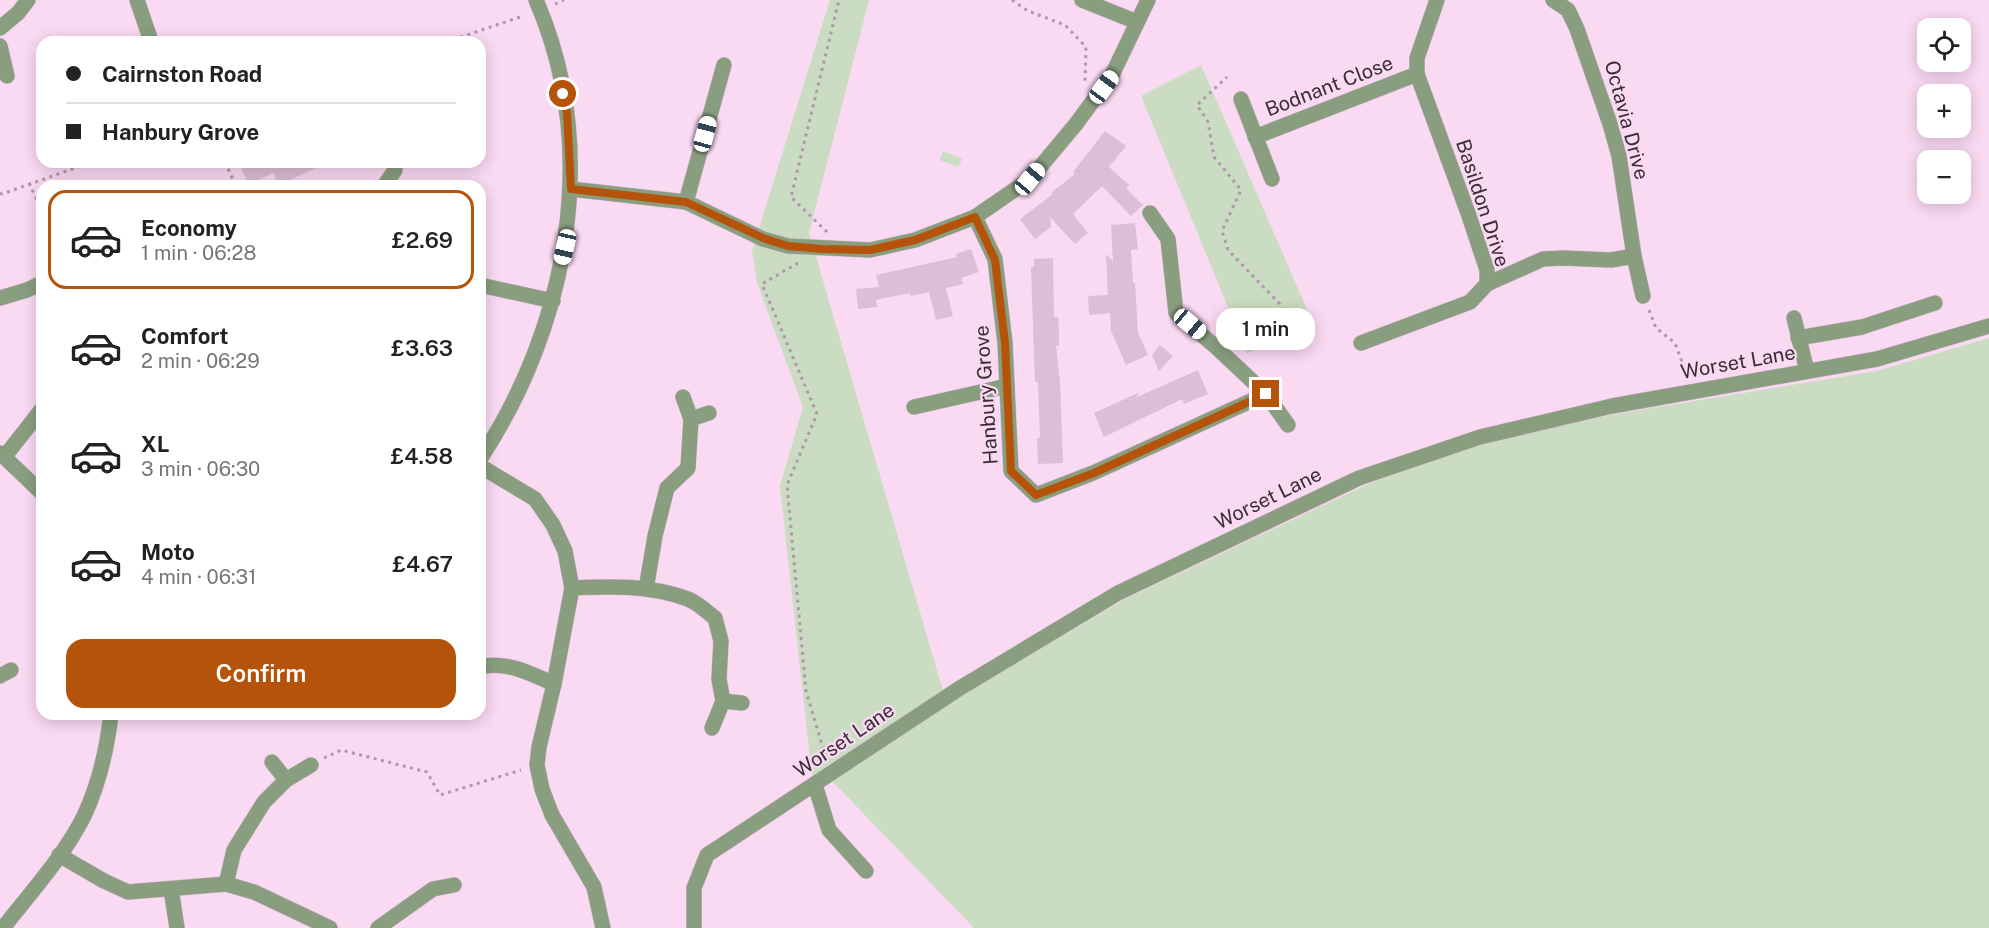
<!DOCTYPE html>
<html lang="en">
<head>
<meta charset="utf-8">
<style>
	:root { --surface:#fff; --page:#f2f2f2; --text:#222; --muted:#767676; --line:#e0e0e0; --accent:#b45309 }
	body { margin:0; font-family:"Public Sans",sans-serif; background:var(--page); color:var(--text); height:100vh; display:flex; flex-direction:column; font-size:22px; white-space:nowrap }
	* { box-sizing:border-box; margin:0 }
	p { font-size:20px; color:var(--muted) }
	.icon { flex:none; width:33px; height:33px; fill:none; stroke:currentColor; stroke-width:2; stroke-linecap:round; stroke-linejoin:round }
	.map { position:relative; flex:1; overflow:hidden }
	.panel { position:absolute; left:36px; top:180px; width:450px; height:540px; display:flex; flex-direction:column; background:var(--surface); border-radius:18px; box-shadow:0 3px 15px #0003 }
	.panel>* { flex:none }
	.banner { position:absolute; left:36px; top:36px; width:450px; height:132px; border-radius:18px; box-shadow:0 3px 15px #0003; display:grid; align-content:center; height:132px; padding:0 30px; background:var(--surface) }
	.fabs { position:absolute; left:1917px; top:18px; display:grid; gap:12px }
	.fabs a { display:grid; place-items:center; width:54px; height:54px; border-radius:12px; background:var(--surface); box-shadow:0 3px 15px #0003; font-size:30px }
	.end { position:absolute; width:27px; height:27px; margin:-14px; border:8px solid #b45309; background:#fff; box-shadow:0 0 0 3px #fff }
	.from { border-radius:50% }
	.bubble { position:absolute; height:42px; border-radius:18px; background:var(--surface); box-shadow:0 3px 15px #0003; font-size:20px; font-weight:600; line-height:42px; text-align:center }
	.car { position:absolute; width:18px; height:36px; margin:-18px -9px; border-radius:8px; box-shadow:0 0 4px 2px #0007; background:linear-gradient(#fff 24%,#345 0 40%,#fff 0 76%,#345 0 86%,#fff 0) }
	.banner b { display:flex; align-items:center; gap:21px; height:57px; font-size:22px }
	.banner b+b { border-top:2px solid var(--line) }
	.banner i { width:15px; height:15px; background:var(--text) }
	ul { padding:10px 0 0; list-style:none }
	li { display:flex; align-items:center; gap:18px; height:99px; margin:0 12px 9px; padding:0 18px; border:3px solid transparent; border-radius:18px }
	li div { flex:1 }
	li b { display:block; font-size:22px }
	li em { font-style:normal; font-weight:600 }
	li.selected { border-color:var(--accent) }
	li>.icon { width:54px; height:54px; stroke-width:1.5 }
	.cta { display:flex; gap:12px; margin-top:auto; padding:12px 30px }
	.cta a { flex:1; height:69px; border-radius:18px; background:var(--accent); color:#fff; font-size:24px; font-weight:600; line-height:69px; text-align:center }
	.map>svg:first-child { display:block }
	.green { fill:#cadcc1 }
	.building { fill:#debed7 }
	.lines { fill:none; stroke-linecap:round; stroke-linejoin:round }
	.minor-casing { stroke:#d3b7cd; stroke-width:16 }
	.path { stroke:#b097ab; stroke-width:3; stroke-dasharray:3 4.5; stroke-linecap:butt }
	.minor { stroke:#899e7f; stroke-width:15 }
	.route { stroke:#b45309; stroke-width:8 }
	.labels { text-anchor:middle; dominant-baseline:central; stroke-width:4.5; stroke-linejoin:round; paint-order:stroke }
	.street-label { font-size:20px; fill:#392d36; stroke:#fad9f3 }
</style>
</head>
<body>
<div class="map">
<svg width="1989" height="928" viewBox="0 0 1989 928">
	<rect width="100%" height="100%" fill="#fad9f3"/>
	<g class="green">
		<path d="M830 0H869L809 233 943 691 812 776 780 486 803 407 757 283 752 251Z"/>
		<path d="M1201 65 1315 328 1247 353 1141 96Z"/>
		<path d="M943 151 962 159 958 167 940 160Z"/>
		<path d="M1989 338V928H974L832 781 964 694 1125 599 1366 485 1477 442 1616 414 1877 371Z"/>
	</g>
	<g class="building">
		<path d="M1105 131 1126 146 1109 167 1129 185 1126 188 1143 205 1131 216 1102 186 1073 214 1088 233 1075 244 1050 217 1051 227 1035 239 1020 219 1053 194 1051 193 1075 174 1073 172Z"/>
		<path d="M238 162H329L279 185 273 173 249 185Z"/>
		<path d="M1135 223 1138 249 1131 250 1133 283H1135L1138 333 1148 355 1126 365 1111 331 1110 313 1089 315 1088 296 1108 295 1106 254 1113 262 1111 225Z"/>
		<path d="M971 249 979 272 961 278 963 284 946 288 953 316 936 320 929 292 911 296 910 293 876 300 877 307 858 309 856 289 879 287 876 275 957 257 956 254Z"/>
		<path d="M1053 258 1054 317H1058L1059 331V346H1056L1060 382 1063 463 1038 464 1037 438H1040L1038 382H1035L1034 358 1031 267H1034V259Z"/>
		<path d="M1160 345 1173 356 1159 371 1152 355Z"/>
		<path d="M1198 370 1208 394 1184 404 1182 399 1104 437 1094 413 1140 392 1135 398Z"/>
	</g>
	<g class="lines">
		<g class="minor-casing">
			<g id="minor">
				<path d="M137 0 151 41"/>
				<path d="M1082 0 1137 22"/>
				<path d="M1553 0 1568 10 1577 29 1610 124 1619 156 1634 256 1643 296"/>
				<path d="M0 28 18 13 28 0"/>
				<path d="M0 46 7 76"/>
				<path d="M1241 99 1272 179"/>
				<path d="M1255 137 1417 74"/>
				<path d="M384 186 395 170"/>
				<path d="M571 189 686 202 763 239 788 246 870 250 915 240 975 217 1030 179 1076 124 1112 75 1148 0"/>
				<path d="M686 202 724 65"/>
				<path d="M1150 213 1168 239 1176 313 1216 347 1266 394 1288 425"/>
				<path d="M975 217 995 259 1005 343 1011 471 1036 495 1093 473 1266 394"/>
				<path d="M1487 284 1543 259 1563 258 1611 260 1634 256"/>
				<path d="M480 285 553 301"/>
				<path d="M0 298 27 290 42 283"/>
				<path d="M1794 318 1807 371"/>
				<path d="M1798 338 1862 327 1935 303"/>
				<path d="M1361 343 1470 302 1487 284V270L1468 213 1417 74V58L1437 0"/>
				<path d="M914 407 1007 386"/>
				<path d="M691 419 709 413"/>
				<path d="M0 453 42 493"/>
				<path d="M5 456 42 409"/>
				<path d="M480 459C568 326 601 150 536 0"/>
				<path d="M480 466 535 499 553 525 565 551 572 588 554 684 539 747 537 765 542 789 552 815 594 887 603 928"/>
				<path d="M572 588C611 586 650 585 688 599 698 603 707 612 715 618L721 641 719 679 723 701 712 728"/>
				<path d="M646 589 655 536 667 488 688 468 691 419 683 397"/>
				<path d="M480 667C505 660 532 674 554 684"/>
				<path d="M0 676 11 670"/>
				<path d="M723 701 742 703"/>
				<path d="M272 762 286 780"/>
				<path d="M815 785 829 830 866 871"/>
				<path d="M59 855 104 881 128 892 226 884 254 892 330 928"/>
				<path d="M226 884 234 850 264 802 286 780 311 765"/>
				<path d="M171 889 177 928"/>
				<path d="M3 928C31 892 64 856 84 816 99 784 107 749 111 714"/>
				<path d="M378 928 433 889 454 885"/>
				<path d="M694 928V888L707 855 960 688 1118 593 1359 478 1480 437 1612 406 1877 359 1989 326"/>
			</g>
		</g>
		<g class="path">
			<path d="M1012 0 1028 11 1065 25 1086 47 1085 82"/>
			<path d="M555 4 564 0"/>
			<path d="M446 42 523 16"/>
			<path d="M225 162 236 186"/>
			<path d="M29 183 42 211"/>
			<path d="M0 193 2 194 92 162"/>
			<path d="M827 232 791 197 839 0"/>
			<path d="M798 263 762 284 817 414 787 485 806 691 826 758"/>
			<path d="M1649 310 1656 328 1675 343 1688 378"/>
			<path d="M1226 337 1230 333 1277 337 1293 325 1279 303 1228 250 1222 231 1241 190 1214 157 1208 122 1197 105 1227 77"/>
			<path d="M324 758 341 750 427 772 440 795 521 770"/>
		</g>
		<use href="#minor" class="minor"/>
	</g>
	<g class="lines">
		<path class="route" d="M563 94 567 113 571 189 686 202 763 238 788 246 821 249 870 250 915 240 975 217 995 260 1005 343 1011 471 1036 495 1094 473 1266 394"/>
	</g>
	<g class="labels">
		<g class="street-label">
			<text transform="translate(1329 86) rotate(-21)">Bodnant Close</text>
			<text transform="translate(1627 120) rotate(75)">Octavia Drive</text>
			<text transform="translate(1483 203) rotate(72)">Basildon Drive</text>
			<text transform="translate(1738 362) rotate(-10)">Worset Lane</text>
			<text transform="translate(986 395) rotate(-94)">Hanbury Grove</text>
			<text transform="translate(1268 498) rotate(-26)">Worset Lane</text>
			<text transform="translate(844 740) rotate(-34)">Worset Lane</text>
		</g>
	</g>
</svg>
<div class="fabs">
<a><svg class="icon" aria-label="locate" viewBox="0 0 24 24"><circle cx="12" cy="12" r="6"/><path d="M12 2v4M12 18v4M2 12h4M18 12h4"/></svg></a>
<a>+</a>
<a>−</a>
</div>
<i class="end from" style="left:563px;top:94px"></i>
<i class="end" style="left:1266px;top:394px"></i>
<div class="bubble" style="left:1216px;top:308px;width:99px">1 min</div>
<i class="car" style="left:1104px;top:87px;rotate:36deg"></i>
<i class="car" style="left:705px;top:134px;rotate:15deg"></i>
<i class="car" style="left:1030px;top:179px;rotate:40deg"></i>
<i class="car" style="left:565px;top:247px;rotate:193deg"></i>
<i class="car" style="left:1190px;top:324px;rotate:130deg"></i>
<div class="banner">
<b><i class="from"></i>Cairnston Road</b>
<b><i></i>Hanbury Grove</b>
</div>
<section class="panel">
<ul>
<li class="selected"><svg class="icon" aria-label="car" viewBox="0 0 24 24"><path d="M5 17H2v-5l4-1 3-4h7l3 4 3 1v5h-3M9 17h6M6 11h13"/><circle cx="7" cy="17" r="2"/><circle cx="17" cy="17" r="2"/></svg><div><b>Economy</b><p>1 min · 06:28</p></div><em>£2.69</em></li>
<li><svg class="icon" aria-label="car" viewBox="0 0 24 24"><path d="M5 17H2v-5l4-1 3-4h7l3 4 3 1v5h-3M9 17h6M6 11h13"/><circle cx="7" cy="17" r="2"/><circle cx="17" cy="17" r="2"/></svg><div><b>Comfort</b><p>2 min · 06:29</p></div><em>£3.63</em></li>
<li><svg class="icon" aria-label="car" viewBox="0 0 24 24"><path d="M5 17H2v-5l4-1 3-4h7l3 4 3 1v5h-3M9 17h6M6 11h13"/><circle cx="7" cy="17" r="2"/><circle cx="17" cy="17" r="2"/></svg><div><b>XL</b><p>3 min · 06:30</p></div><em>£4.58</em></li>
<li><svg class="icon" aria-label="car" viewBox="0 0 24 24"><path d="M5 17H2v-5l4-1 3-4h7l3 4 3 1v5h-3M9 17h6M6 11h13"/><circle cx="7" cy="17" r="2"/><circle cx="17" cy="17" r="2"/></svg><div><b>Moto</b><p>4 min · 06:31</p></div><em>£4.67</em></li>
</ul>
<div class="cta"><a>Confirm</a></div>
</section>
</div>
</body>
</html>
